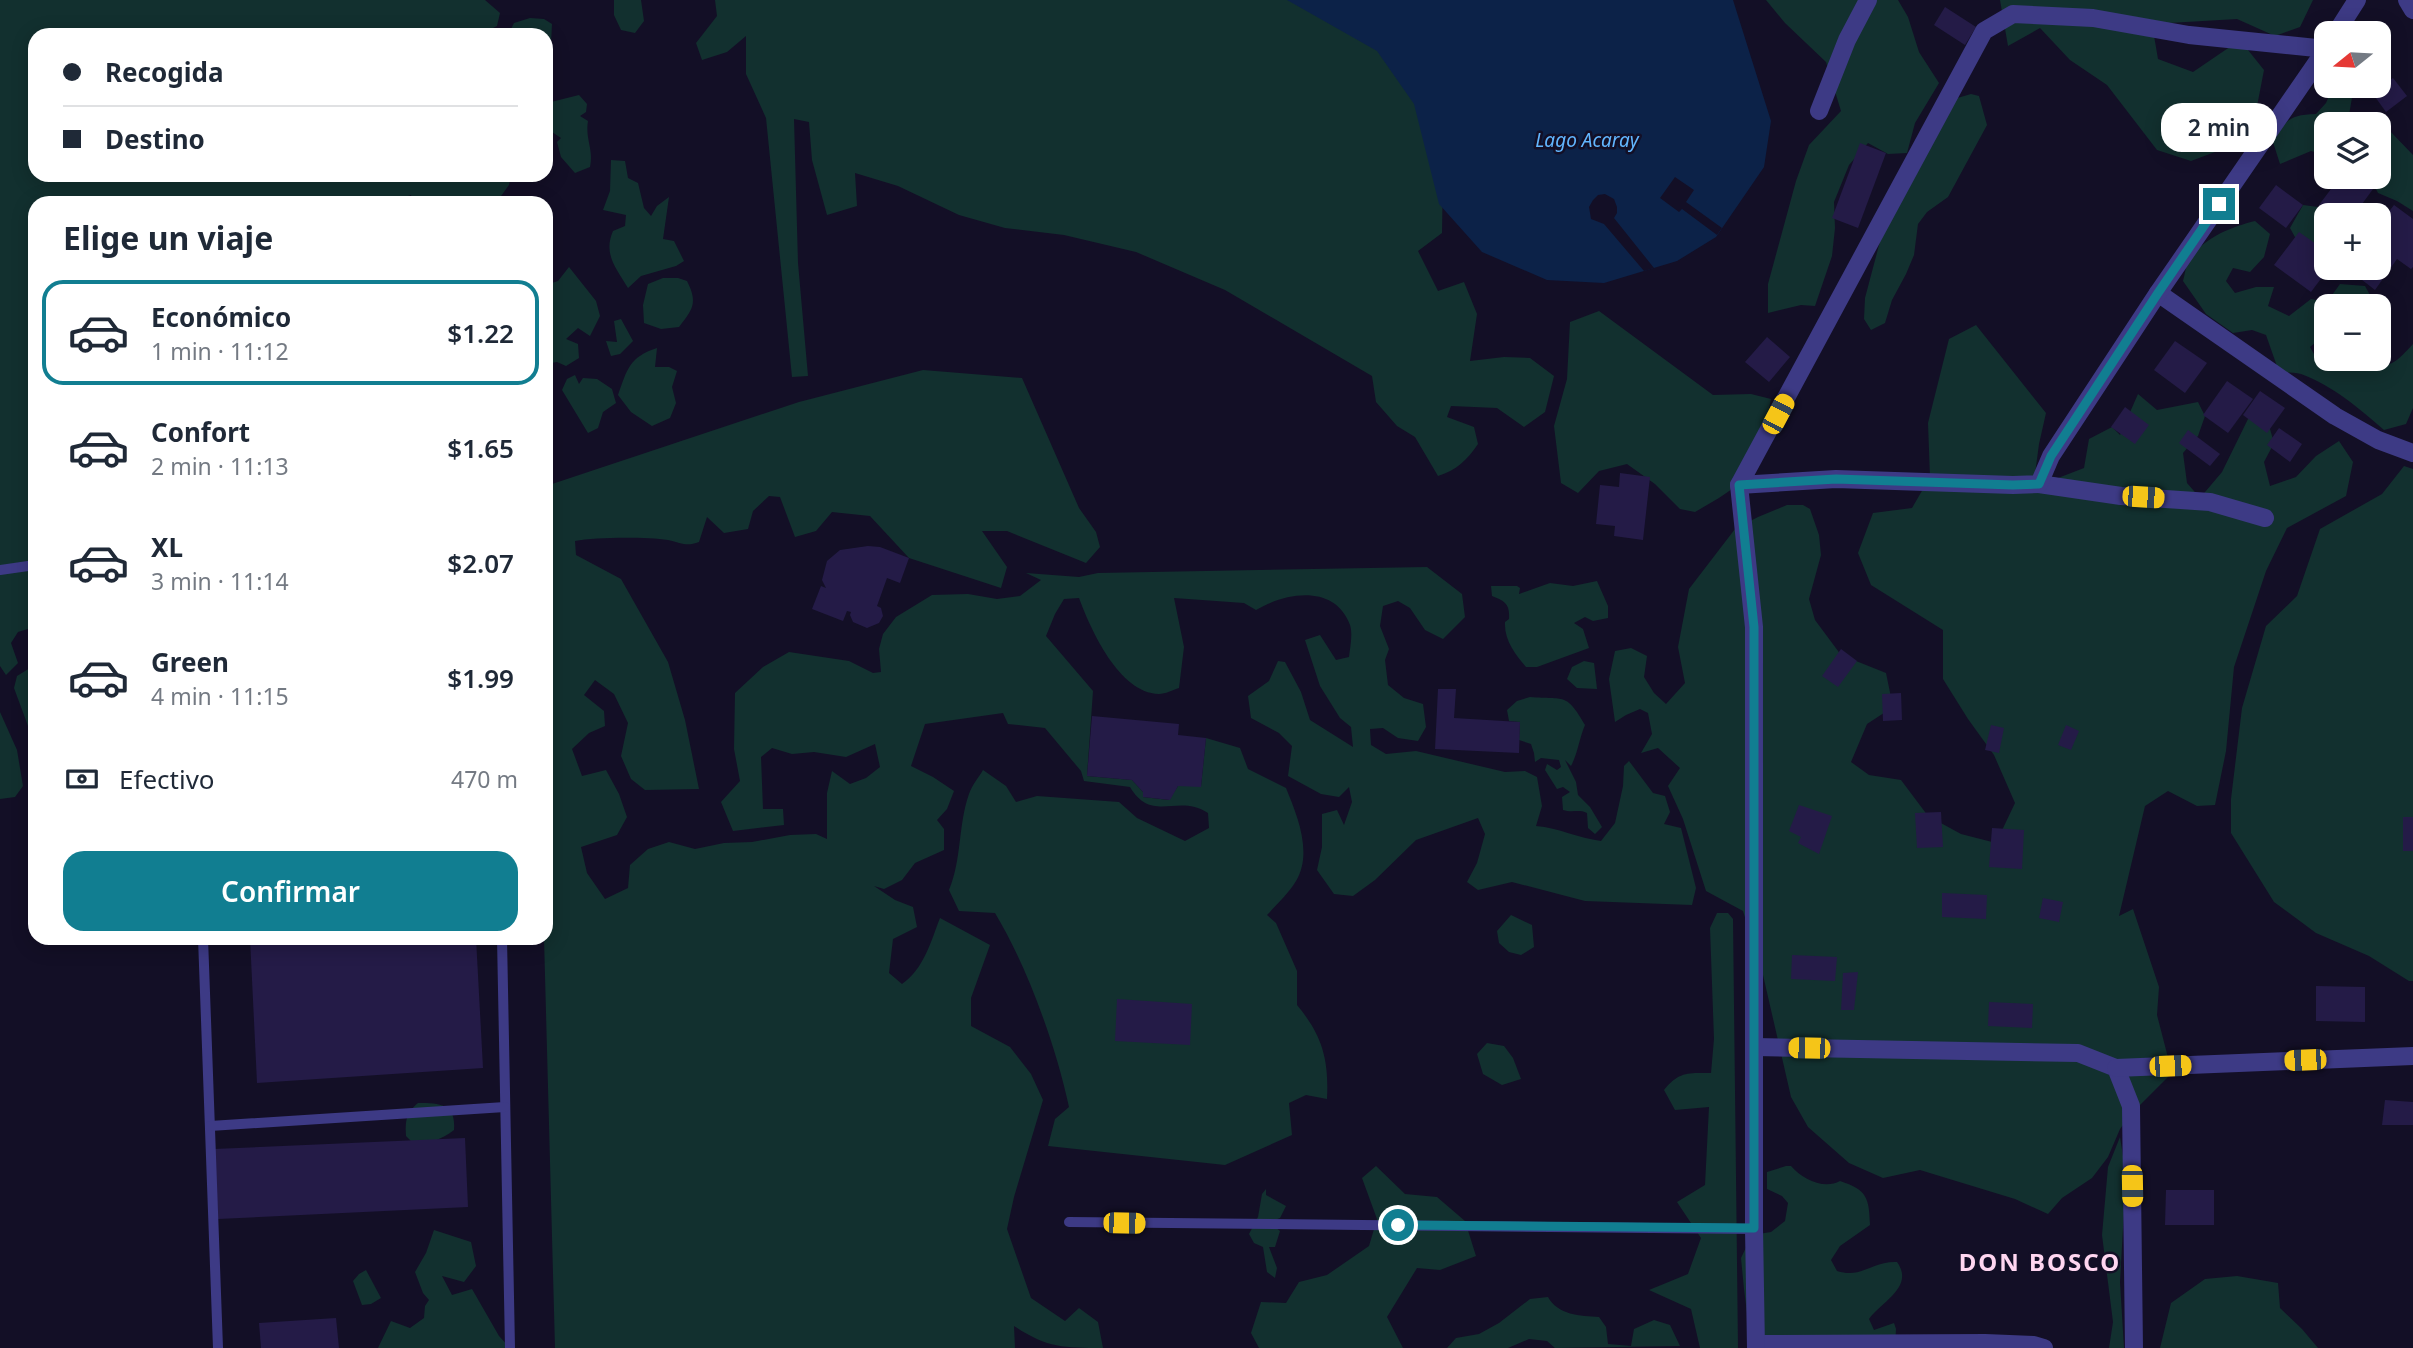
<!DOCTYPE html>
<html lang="es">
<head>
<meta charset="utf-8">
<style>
	:root { --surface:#fff; --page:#f6f6f7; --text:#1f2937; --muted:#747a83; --line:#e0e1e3; --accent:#117e91 }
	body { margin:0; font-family:"Noto Sans",sans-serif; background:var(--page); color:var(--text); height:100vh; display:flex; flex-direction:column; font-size:26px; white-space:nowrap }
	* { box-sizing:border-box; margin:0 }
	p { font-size:23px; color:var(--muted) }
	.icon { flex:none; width:38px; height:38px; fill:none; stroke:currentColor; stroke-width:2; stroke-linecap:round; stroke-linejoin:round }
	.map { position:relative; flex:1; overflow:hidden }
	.details { position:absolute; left:28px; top:196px; width:525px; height:749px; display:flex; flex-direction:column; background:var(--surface); border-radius:21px; box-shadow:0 4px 18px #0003 }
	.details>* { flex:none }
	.guide { position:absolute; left:28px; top:28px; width:525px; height:154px; border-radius:21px; box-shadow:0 4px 18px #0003; display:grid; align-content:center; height:154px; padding:0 35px; background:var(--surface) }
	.needle { width:46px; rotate:252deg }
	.fabs { position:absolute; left:2314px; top:21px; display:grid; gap:14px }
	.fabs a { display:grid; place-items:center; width:77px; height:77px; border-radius:14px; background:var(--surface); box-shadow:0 4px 18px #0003; font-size:35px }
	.end { position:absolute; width:32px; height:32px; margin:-16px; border:9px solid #117e91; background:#fff; box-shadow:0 0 0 4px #fff }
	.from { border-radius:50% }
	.bubble { position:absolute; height:49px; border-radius:21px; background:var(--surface); box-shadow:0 4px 18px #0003; font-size:23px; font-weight:600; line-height:49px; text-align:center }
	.car { position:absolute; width:21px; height:42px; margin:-21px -10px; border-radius:9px; box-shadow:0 0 5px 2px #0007; background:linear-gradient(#f5c518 24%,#345 0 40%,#f5c518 0 76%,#345 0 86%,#f5c518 0) }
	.guide b { display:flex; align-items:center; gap:24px; height:66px; font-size:26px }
	.guide b+b { border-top:2px solid var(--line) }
	.guide i { width:18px; height:18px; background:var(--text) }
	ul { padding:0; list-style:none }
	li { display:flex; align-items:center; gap:21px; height:105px; margin:0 14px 10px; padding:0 21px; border:4px solid transparent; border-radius:21px }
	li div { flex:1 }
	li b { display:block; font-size:26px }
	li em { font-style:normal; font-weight:600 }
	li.active { border-color:var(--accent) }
	li>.icon { width:63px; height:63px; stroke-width:1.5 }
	h2 { padding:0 35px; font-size:32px; line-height:84px }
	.pay { display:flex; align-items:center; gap:18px; height:77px; padding:0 35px; font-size:26px }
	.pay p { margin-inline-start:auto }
	.button { display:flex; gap:14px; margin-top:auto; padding:14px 35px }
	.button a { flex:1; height:80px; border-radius:21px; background:var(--accent); color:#fff; font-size:28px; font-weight:600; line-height:80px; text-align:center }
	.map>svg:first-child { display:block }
	.green { fill:#12302f }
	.water { fill:#0c2248 }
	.pier { fill:#130f26 }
	.building { fill:#241b47 }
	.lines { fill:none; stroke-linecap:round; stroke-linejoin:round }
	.service { stroke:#3d3a85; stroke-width:10 }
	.minor { stroke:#3d3a85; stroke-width:18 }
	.route { stroke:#117e91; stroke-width:9 }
	.labels { text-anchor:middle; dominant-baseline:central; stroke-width:5; stroke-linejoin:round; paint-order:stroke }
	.water-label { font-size:19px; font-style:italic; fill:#62b6ff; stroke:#130f26 }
	.district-label { font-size:24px; font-weight:bold; letter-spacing:2px; fill:#ffd6f0; stroke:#130f26 }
</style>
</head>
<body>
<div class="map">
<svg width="2413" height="1348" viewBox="0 0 2413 1348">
	<rect width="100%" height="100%" fill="#130f26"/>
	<g class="green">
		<path d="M0 0H485L500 13 497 26 479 35H35V175H484V181L511 175 509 185 496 203H413L411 195 393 201 394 203H35V638L31 628 18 632 11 643 18 663 6 675 0 666Z"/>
		<path d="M614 0H641L644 21 635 33 621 30 614 15Z"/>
		<path d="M715 0H1311L1392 48 1443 171 1442 233 1418 251 1438 291 1464 282 1477 314 1470 361 1504 357 1530 358 1554 376 1545 412 1524 427 1497 408 1451 406 1447 417 1474 427 1478 444C1467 460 1457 470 1438 476L1415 437 1397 426 1376 402 1372 376 1225 290 1136 252 1064 235 1005 228 959 215 898 186 855 173 857 206 827 215 812 160 809 122 794 119 798 263 808 376 792 377 766 118 746 74V36L727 52 702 60 696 43 717 16Z"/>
		<path d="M1766 0H1898L1908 17 1919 52 1939 83 1915 123 1907 153 1888 154 1868 143 1849 165 1834 202 1835 228 1832 256 1815 306 1801 305 1768 313V284L1796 181 1809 145 1841 111 1826 62 1785 23Z"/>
		<path d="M2000 0H2313L2300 27 2275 36 2237 19 2152 24 2158 59 2193 72 2240 40 2264 70 2253 127 2215 152 2191 161 2157 150 2107 85 2070 60 2040 28 2008 46Z"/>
		<path d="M530 18 544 19 552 24 551 43 546 52V35H514L510 31 514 23Z"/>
		<path d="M2333 86H2354L2349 115 2342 124H2326V155L2311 151 2280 164 2272 139C2288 119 2290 115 2316 114L2326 103Z"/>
		<path d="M1971 94 1979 96 1987 125 1948 197 1927 212 1918 224 1914 255 1906 274 1892 300 1885 323 1871 330 1864 319 1865 298 1887 215 1954 99Z"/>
		<path d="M579 95 587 104 586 112 580 116 588 121C585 139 594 150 590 167L575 173 561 157 557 142 561 138 549 130 548 113 551 102Z"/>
		<path d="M2378 129H2388L2413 155V211L2397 201 2378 193 2370 177H2378Z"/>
		<path d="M611 160 625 161 628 178 638 183 644 208 651 216 657 206 669 197 663 239 674 241 684 261 676 266 641 276 628 288C616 268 603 254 613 231L625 226 626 215 603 210 610 191Z"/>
		<path d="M2303 205 2318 207 2327 215 2326 263H2322L2313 247 2301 248 2290 228Z"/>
		<path d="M2255 221 2270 234 2264 257 2250 272 2233 268 2226 281 2235 293 2256 287H2274L2268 306 2289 316 2311 299 2327 302 2340 284 2365 286 2375 304 2370 306H2326V334L2310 347 2319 363C2343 369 2369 375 2392 363 2400 359 2407 350 2413 344V408L2406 424 2384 430C2360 409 2332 385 2301 374 2294 372 2286 373 2279 372L2266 335 2252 330 2233 333 2206 314 2183 281C2185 274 2186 265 2189 260 2203 238 2231 227 2255 221Z"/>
		<path d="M569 267 596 301 600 316 590 336 578 328 566 339 578 344 579 358 566 366 557 362 546 364V285L558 281Z"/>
		<path d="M663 278H678L687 281C698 303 693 309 679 327L661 329 644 323 643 305 648 284Z"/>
		<path d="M1599 311 1713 395 1751 394 1771 399C1767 418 1761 458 1749 473 1735 490 1714 501 1695 512L1680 509 1655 484 1627 464 1599 471 1578 493 1561 483 1554 426 1567 379 1570 322Z"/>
		<path d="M621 319 633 341 620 354 611 356 606 341 617 342 614 321Z"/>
		<path d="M1976 325 2046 413 2039 444 2035 474 2058 478 2084 468 2089 439 2112 427 2120 435 2138 394 2157 410 2198 402 2205 416 2198 436 2183 453 2187 483 2200 498 2222 472 2248 419 2266 415 2274 443 2264 462 2270 486 2296 477 2316 456 2339 441 2353 462 2346 496 2287 528 2266 571 2234 667 2226 751 2215 805 2197 806 2168 791 2145 806 2119 916 2133 909 2159 987 2157 1015 2172 1073 2131 1114 2120 1129 2108 1157 2092 1178 2062 1198 2048 1214 2015 1199 1920 1170 1883 1178 1849 1163 1808 1127 1791 1097 1763 975 1743 911 1706 891 1683 819 1668 786 1680 768 1658 748 1641 753 1652 734 1648 713 1640 709 1626 715 1615 722 1609 679 1615 651 1631 648 1647 656 1644 677 1654 693 1666 704 1685 683 1678 647 1689 589 1735 529 1758 517 1787 505H1803L1810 509 1819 535 1821 555 1809 599 1815 620 1841 655 1886 673 1893 707 1867 724 1851 762 1869 775 1901 780 1928 816 1961 834 1996 843 2015 803 1994 755 1968 719 1943 679V630L1871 585 1858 553 1873 513 1912 508 1930 477 1928 423 1949 339Z"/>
		<path d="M657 348 655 367H669L677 371 672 387 676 403 670 418 652 426 631 412 618 395C627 370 629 357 657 348Z"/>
		<path d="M923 370 1022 378 1079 508 1096 532 1100 547 1086 563 1007 531H982L1007 567 1001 588 909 558 870 516 832 512 816 531 795 537 780 497 769 496 753 511 748 529 724 533 707 517 699 542C686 547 682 543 668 540 647 537 596 537 575 541L576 555 621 579 668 662 685 720 699 789 645 790 631 779 621 756 628 723 614 694 595 680 584 695 604 711 605 726 589 733 572 749 582 776 606 770 619 794 627 817 617 835 581 847 587 873 605 899 628 888 630 865 648 849 669 842 695 849 724 843 752 842 790 835 816 834 827 839V793L832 771 850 784 866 778 880 767 875 744 846 757 814 752 792 754 772 748 761 757 763 809H783L784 825 733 831 721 802 740 781 734 749 735 693 763 667 789 652 849 661 873 673 881 672 879 649 883 634 896 617 932 595 968 594 997 599 1020 596 1041 580 1026 573 1079 577 1098 573 1427 567 1462 594 1465 617 1443 639 1425 630 1410 608 1398 601 1383 606 1380 626 1389 649 1385 660 1388 685 1404 698 1423 704 1426 727 1418 741 1398 738 1383 728 1370 729 1371 745 1386 754 1416 751 1505 772 1525 771 1537 777 1542 806 1536 826C1559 828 1578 838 1601 841L1615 823 1623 786 1624 766 1629 761 1653 793 1665 796 1670 812 1664 824 1681 828 1696 888 1692 905 1585 901 1512 882 1478 890 1467 882 1477 863 1485 834 1478 818 1416 840 1375 880 1353 896 1334 894 1317 870 1322 847V814L1337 810 1344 825 1352 802 1349 787 1339 797 1321 794 1288 776 1292 746 1279 733 1251 718 1248 696 1269 681 1278 661 1285 662 1301 692 1310 720 1353 747 1351 727 1340 718 1320 686 1305 640 1320 635 1336 660 1349 657C1350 648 1353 634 1350 625 1335 584 1286 592 1256 610L1244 603 1174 598 1184 647 1179 688C1173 690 1165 694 1159 694 1119 693 1091 630 1079 598L1064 599 1055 614 1046 636 1093 691 1087 776 1132 780 1143 792V797L1169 800 1178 786H1201L1206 738 1240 748 1248 769 1286 788C1297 815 1313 853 1296 881 1289 893 1277 904 1267 915L1276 923 1297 971V1005C1322 1035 1329 1059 1327 1099L1306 1095 1289 1103 1292 1135 1225 1165 1048 1146 1055 1119 1069 1107C1056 1046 1027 966 995 913L959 911 949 890C962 859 958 825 969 794 972 785 979 777 983 770L1006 786 1016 802 1037 796 1119 802 1137 818 1185 841 1209 828 1208 813C1178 793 1152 824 1130 787L1084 781 1081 771 1045 728 1008 724 1003 713 925 724 911 766 933 777 954 791 947 809 937 820 944 829V850L915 863 902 880 884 889 874 886 895 900 913 907 917 927 893 939 889 973 902 984C924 969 931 941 940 918L990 945 971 998V1026L1010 1047 1031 1074 1043 1100 1014 1197 1007 1229 1031 1298 1065 1321 1079 1308 1098 1322 1103 1348C1063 1348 1047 1348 1014 1326L1015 1348H555L544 938H546V486L799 402Z"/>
		<path d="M575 375 579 384 583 378 597 379 612 389 616 403 603 412 598 428 588 433 562 390 567 379Z"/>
		<path d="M2404 466 2413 469V981H2409L2369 956 2316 933 2274 902 2231 833V799L2242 708 2266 626 2297 596 2320 529 2382 494Z"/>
		<path d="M1597 581 1608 606V618L1593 621 1585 617 1574 623 1583 629 1589 648 1537 667H1526C1515 654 1504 640 1505 622L1509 619C1510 604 1505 601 1492 596L1491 586H1517L1520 588 1519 594 1550 583 1573 586Z"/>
		<path d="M35 650V745L14 688 17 676 30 668Z"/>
		<path d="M1584 661 1594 663 1597 689 1577 688 1567 679 1572 667Z"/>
		<path d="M1530 697C1565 700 1566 692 1585 725 1579 739 1578 753 1571 766L1565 760 1576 782 1578 795 1590 807 1602 827 1595 834 1588 828 1587 813C1579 809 1572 813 1563 810L1562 797 1570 792 1563 787 1557 789 1545 770 1547 764 1557 770 1561 767 1559 760 1541 758 1535 762 1534 753 1531 744 1519 740 1520 722 1509 721 1507 710 1517 701Z"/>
		<path d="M0 712 17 750 23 786 15 797 0 799Z"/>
		<path d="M1717 913H1728L1733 919 1738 1348H1700L1691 1309 1649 1290 1688 1274 1701 1238 1677 1202 1705 1185 1709 1107 1675 1110 1664 1090C1679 1071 1689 1073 1711 1073L1714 1039 1710 928Z"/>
		<path d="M1511 915 1532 925 1534 947 1521 955 1509 952 1499 943 1497 931Z"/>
		<path d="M1487 1043 1504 1046 1513 1058 1521 1079 1502 1085 1483 1074 1477 1054Z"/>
		<path d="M418 1103C440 1103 456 1104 454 1130 441 1140 430 1143 414 1144L406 1136C405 1121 406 1113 418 1103Z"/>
		<path d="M2120 1137 2126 1175 2120 1282 2124 1348H2109L2113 1322 2102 1235 2108 1167Z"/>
		<path d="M1376 1166 1405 1194 1437 1197 1465 1221 1476 1256 1440 1270 1417 1268 1387 1317 1403 1348H1259L1251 1333 1261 1302 1286 1303 1299 1282 1327 1275 1369 1246 1377 1219 1362 1178Z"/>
		<path d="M1786 1166H1791C1802 1179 1824 1190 1840 1181 1867 1190 1869 1197 1870 1225L1840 1246 1831 1260 1837 1271C1862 1279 1871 1261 1897 1262 1915 1287 1881 1302 1869 1319L1874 1330 1894 1323 1896 1329 1895 1348H1767L1747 1313 1744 1289 1741 1258 1752 1235 1771 1232 1785 1221 1788 1203 1782 1196 1767 1189V1172Z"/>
		<path d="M1266 1189V1195L1286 1206 1280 1218 1269 1222 1280 1231 1275 1247H1269L1277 1268 1275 1278 1267 1272 1263 1247 1254 1243 1249 1234 1258 1217 1262 1194Z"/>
		<path d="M434 1230 471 1242 476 1266 464 1282 442 1276 452 1295 472 1289 499 1336 510 1348H378L391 1321 410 1328 424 1318 425 1306 429 1300 423 1293 415 1272 426 1253Z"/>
		<path d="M366 1270 381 1298 371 1304 362 1305 353 1281 359 1274Z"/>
		<path d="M2237 1276 2278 1283 2280 1308 2302 1329 2318 1348H2160L2171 1303 2205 1279Z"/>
		<path d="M1548 1297C1558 1315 1580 1316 1599 1317L1606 1327 1608 1344 1631 1346 1634 1329 1654 1320 1670 1325 1680 1346 1555 1348 1547 1341 1529 1339 1508 1348H1447L1456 1338 1479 1334 1499 1323 1530 1299Z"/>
	</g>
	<path class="water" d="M1287 0H1733L1771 121 1764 167 1716 237 1677 261 1604 283 1547 280 1482 252 1439 204 1414 104 1377 51Z"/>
	<g class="pier">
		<path d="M1675 177 1694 190 1686 202 1722 228 1717 235 1682 209 1679 212 1660 198Z"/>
		<path d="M1605 194 1614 199 1617 207V213L1614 218 1654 268 1644 271 1604 224 1591 219 1589 207 1593 200 1598 195Z"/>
	</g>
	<g class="building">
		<path d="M1945 7 1976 27 1965 45 1934 25Z"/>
		<path d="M2393 78 2407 96 2386 112 2373 94Z"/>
		<path d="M1860 143 1886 153 1858 228 1832 218Z"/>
		<path d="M2340 177H2356L2373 189 2354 215H2333L2319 205Z"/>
		<path d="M2276 185 2303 205 2286 228 2259 208Z"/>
		<path d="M2394 205 2413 219V267L2411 269 2397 259 2375 290 2348 269 2378 268V226Z"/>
		<path d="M2299 232 2326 251 2320 260 2326 264V268H2329L2311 292 2274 265Z"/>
		<path d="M1767 337 1790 357 1769 382 1745 362Z"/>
		<path d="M2175 341 2207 363 2185 393 2154 370Z"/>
		<path d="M2343 359H2361L2355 367Z"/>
		<path d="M2227 381 2253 399 2228 433 2203 415Z"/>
		<path d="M2260 391 2285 408 2267 433 2243 415Z"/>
		<path d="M2125 407 2149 425 2135 444 2111 427Z"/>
		<path d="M2279 428 2302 444 2290 462 2267 445Z"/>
		<path d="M2188 430 2220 454 2210 466 2179 443Z"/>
		<path d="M1620 473 1650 477 1643 540 1614 536 1615 526 1596 524 1600 485 1619 487Z"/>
		<path d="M868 546 880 547 909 558 900 583 887 578 877 606 881 608 883 616 879 623 867 628 853 622 850 615 851 612 847 611 843 621 812 609 821 586 826 588 822 580 827 561 840 550Z"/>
		<path d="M1841 649 1857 661 1838 687 1822 676Z"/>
		<path d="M1438 689H1456L1454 718 1520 722 1519 753 1435 749Z"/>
		<path d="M1901 693 1902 720 1883 721 1882 694Z"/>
		<path d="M1092 716 1179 724 1178 735 1206 738 1201 787 1178 786 1170 800 1143 797V792L1132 780 1087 776Z"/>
		<path d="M1991 725 2004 728 1999 753 1985 750Z"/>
		<path d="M2066 725 2079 731 2071 750 2058 745Z"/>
		<path d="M1799 805 1832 816 1819 854 1798 843 1801 837 1789 831Z"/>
		<path d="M1941 812 1943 847 1917 848 1915 813Z"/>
		<rect x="2403" y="817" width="10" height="34"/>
		<path d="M1992 828 2024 830 2022 869 1989 867Z"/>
		<path d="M1942 893 1987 895 1986 919 1942 917Z"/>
		<path d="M2043 898 2063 902 2059 922 2039 918Z"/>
		<path d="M250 938H476L483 1068 257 1083Z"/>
		<path d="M1792 955 1837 957 1835 981 1791 979Z"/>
		<path d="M1858 972 1854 1010H1841L1843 973Z"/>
		<path d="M2316 986 2365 987V1022L2316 1021Z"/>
		<path d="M1117 999 1192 1004 1190 1045 1115 1041Z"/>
		<path d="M1989 1002 2033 1004 2032 1028 1988 1026Z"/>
		<path d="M2385 1100 2413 1102V1125H2382Z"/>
		<path d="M465 1138 468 1207 218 1219 214 1149Z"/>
		<path d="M2166 1190H2214V1225H2165Z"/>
		<path d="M336 1318 339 1348H261L259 1323Z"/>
	</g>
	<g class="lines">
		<g class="service">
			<path d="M0 570 35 565"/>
			<path d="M203 938 218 1348"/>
			<path d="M502 938 510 1348"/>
			<path d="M210 1126 505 1107"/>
			<path d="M1069 1222 1754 1229"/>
		</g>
		<g class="minor">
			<path d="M2407 0 2413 10"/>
			<path d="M2336 33 2357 0"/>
			<path d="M1819 111 1847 40 1868 0"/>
			<path d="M2158 293 2335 416 2378 440 2413 453"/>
			<path d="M2039 484 2121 496 2210 502 2265 518"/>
			<path d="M1739 485 1836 479 2013 485 2039 484 2051 456 2158 293 2326 49"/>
			<path d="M1755 1047 2078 1053 2116 1068 2131 1106 2134 1348"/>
			<path d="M2116 1068 2413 1056"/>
			<path d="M1756 1344 1985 1343 2034 1345 2044 1348"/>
			<path d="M1756 1348 1754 1229V627L1739 485 1984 31 2013 14 2093 18 2189 35 2326 49"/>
		</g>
	</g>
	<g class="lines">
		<path class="route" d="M1398 1225 1754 1228V627L1739 485 1836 479 2013 485 2039 484 2051 456 2158 293 2219 204"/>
	</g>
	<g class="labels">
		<g class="water-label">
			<text x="1587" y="140">Lago Acaray</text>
		</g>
		<g class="district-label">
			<text x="2040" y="1261">DON BOSCO</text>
		</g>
	</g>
</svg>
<div class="fabs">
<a><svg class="needle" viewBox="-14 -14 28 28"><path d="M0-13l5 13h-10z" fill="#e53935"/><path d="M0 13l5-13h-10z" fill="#747a83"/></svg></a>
<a><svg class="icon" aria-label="layers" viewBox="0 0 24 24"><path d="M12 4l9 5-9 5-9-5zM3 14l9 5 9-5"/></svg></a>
<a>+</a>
<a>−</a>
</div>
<i class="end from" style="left:1398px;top:1225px"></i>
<i class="end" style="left:2219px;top:204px"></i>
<div class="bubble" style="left:2161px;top:103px;width:116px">2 min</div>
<i class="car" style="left:1778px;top:414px;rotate:28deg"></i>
<i class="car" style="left:2143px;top:497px;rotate:94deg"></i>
<i class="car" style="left:1809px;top:1048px;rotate:271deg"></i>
<i class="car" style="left:2305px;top:1060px;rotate:268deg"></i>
<i class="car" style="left:2170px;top:1066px;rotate:88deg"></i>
<i class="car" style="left:2132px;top:1186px;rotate:179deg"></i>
<i class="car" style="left:1124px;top:1223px;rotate:91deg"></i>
<div class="guide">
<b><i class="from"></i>Recogida</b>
<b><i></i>Destino</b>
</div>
<section class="details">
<h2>Elige un viaje</h2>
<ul>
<li class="active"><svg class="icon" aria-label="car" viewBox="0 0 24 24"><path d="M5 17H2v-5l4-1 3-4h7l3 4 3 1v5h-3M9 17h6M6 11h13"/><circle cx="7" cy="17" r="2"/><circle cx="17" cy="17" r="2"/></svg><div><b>Económico</b><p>1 min · 11:12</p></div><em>$1.22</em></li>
<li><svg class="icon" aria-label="car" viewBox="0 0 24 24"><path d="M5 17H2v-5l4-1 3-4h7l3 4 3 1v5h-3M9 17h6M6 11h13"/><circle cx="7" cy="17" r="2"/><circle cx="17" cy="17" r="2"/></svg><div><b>Confort</b><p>2 min · 11:13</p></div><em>$1.65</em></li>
<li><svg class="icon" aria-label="car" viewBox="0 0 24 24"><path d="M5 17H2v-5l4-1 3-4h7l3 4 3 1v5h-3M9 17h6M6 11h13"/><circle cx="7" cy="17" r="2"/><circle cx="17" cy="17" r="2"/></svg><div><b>XL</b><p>3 min · 11:14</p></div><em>$2.07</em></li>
<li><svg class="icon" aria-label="car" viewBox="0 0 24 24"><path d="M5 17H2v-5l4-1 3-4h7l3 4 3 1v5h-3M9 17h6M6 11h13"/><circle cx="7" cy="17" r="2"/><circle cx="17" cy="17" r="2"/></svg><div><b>Green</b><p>4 min · 11:15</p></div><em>$1.99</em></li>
</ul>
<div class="pay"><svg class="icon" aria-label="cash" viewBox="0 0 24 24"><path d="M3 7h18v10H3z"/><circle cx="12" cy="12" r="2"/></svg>Efectivo<p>470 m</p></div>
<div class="button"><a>Confirmar</a></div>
</section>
</div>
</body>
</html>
